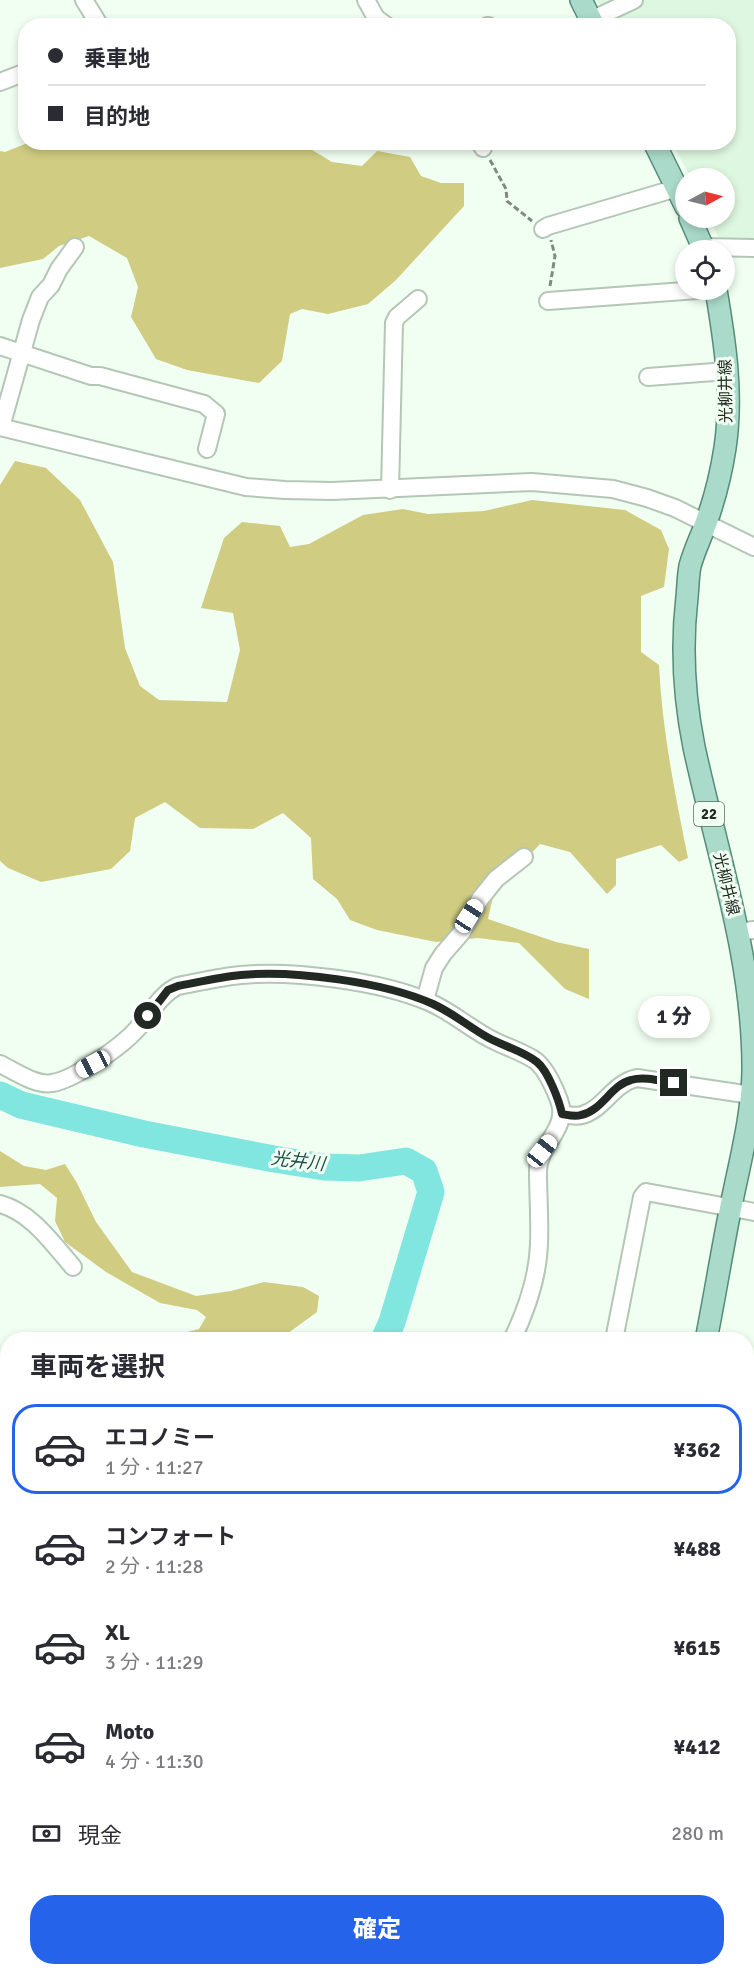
<!DOCTYPE html>
<html lang="ja">
<head>
<meta charset="utf-8">
<style>
	:root { --surface:#fff; --page:#f7f7f7; --text:#2b2b33; --muted:#7c7c81; --line:#e1e1e2; --accent:#2563eb }
	body { margin:0; font-family:Signika,"Noto Sans JP",sans-serif; background:var(--page); color:var(--text); height:100vh; display:flex; flex-direction:column; font-size:22px; white-space:nowrap }
	* { box-sizing:border-box; margin:0 }
	p { font-size:20px; color:var(--muted) }
	.icon { flex:none; width:33px; height:33px; fill:none; stroke:currentColor; stroke-width:2; stroke-linecap:round; stroke-linejoin:round }
	.map { position:relative; flex:1; overflow:hidden }
	.drawer { position:absolute; left:0px; top:1332px; width:754px; height:644px; display:flex; flex-direction:column; background:var(--surface); border-radius:24px 24px 0 0; box-shadow:0 3px 9px #0003 }
	.drawer>* { flex:none }
	.guide { position:absolute; left:18px; top:18px; width:718px; height:132px; border-radius:24px; box-shadow:0 3px 9px #0003; display:grid; align-content:center; height:132px; padding:0 30px; background:var(--surface) }
	.needle { width:39px; rotate:83deg }
	.controls { position:absolute; left:675px; top:168px; display:grid; gap:12px }
	.controls a { display:grid; place-items:center; width:60px; height:60px; border-radius:50%; background:var(--surface); box-shadow:0 3px 9px #0003; font-size:30px }
	.end { position:absolute; width:27px; height:27px; margin:-14px; border:8px solid #222922; background:#fff; box-shadow:0 0 0 3px #fff }
	.from { border-radius:50% }
	.bubble { position:absolute; height:42px; border-radius:21px; background:var(--surface); box-shadow:0 3px 9px #0003; font-size:20px; font-weight:800; line-height:42px; text-align:center }
	.car { position:absolute; width:18px; height:36px; margin:-18px -9px; border-radius:8px; box-shadow:0 0 4px 2px #0007; background:linear-gradient(#fff 24%,#345 0 40%,#fff 0 76%,#345 0 86%,#fff 0) }
	.guide b { display:flex; align-items:center; gap:21px; height:57px; font-size:22px }
	.guide b+b { border-top:2px solid var(--line) }
	.guide i { width:15px; height:15px; background:var(--text) }
	ul { padding:0; list-style:none }
	li { display:flex; align-items:center; gap:18px; height:90px; margin:0 12px 9px; padding:0 18px; border:3px solid transparent; border-radius:24px }
	li div { flex:1 }
	li b { display:block; font-size:22px }
	li em { font-style:normal; font-weight:800 }
	li.selected { border-color:var(--accent) }
	li>.icon { width:54px; height:54px; stroke-width:1.5 }
	h2 { padding:0 30px; font-size:27px; line-height:72px }
	.pay { display:flex; align-items:center; gap:15px; height:66px; padding:0 30px; font-size:22px }
	.pay p { margin-inline-start:auto }
	.cta { display:flex; gap:12px; margin-top:auto; padding:12px 30px }
	.cta a { flex:1; height:69px; border-radius:24px; background:var(--accent); color:#fff; font-size:24px; font-weight:800; line-height:69px; text-align:center }
	.map>svg:first-child { display:block }
	.built { fill:#def7e0 }
	.forest { fill:#d0cc82 }
	.lines { fill:none; stroke-linecap:round; stroke-linejoin:round }
	.stream { stroke:#81e6df; stroke-width:4.5 }
	.river { stroke:#81e6df; stroke-width:27 }
	.building { fill:#cdeaa4; stroke:#b4bda9; stroke-width:1.5; filter:url(#shadow) }
	.minor-casing { stroke:#b4c6b6; stroke-width:20 }
	.major-casing { stroke:#558c77; stroke-width:24 }
	.path { stroke:#7f8a80; stroke-width:3; stroke-dasharray:6 3; stroke-linecap:butt }
	.minor { stroke:#fff; stroke-width:16 }
	.major { stroke:#aadac9; stroke-width:21 }
	.route { stroke:#222922; stroke-width:8 }
	.labels { text-anchor:middle; dominant-baseline:central; stroke-width:6; stroke-linejoin:round; paint-order:stroke }
	.shield { fill:#f0fff1; stroke:#606960; stroke-width:1.5 }
	.shield-label { font-size:15px; font-weight:bold; fill:#222922 }
	.street-label { font-size:16px; fill:#222922; stroke:#f0fff1 }
	.water-label { font-size:18px; font-style:italic; fill:#1f4d4a; stroke:#f0fff1 }
</style>
</head>
<body>
<div class="map">
<svg width="754" height="1975" viewBox="0 0 754 1975">
	<defs>
		<filter id="shadow"><feDropShadow dx="6" dy="4" stdDeviation="3" flood-color="#0004"/></filter>
	</defs>
	<rect width="100%" height="100%" fill="#f0fff1"/>
	<path class="built" d="M596 0H754V242L719 240 711 218H724V178H691L672 143 729 142V26L609 25Z"/>
	<g class="forest">
		<path d="M30 142H299L332 162 362 166 377 151 410 157 421 176 441 183H464V206L396 280 368 304 328 314 302 309 290 314 282 361 259 383 187 370 156 359 131 317 138 287 127 258 89 236 59 246 43 259 0 268V151L5 152Z"/>
		<path d="M15 461 46 468 80 500 113 562 125 648 140 686 159 700 227 702 240 650 233 613 201 608 224 538 242 522 280 526 290 547 309 544 363 515 403 509 428 514 484 511 532 500 625 510 661 530 669 549 664 587 641 596V652L659 665C662 730 675 794 688 858L679 862 661 845 616 859V885L607 894 570 852 540 844 494 892 488 919 556 942 589 949V999L565 989 519 943 478 938 436 942 377 930 350 920 337 899 313 879 311 838 283 813 253 829 200 828 165 802 135 818 130 851 111 869 41 882 8 868 0 861V485Z"/>
		<path d="M0 1151 24 1166 46 1170 65 1164 77 1183 96 1222 132 1272 196 1296 231 1291 264 1282 303 1287 319 1296 317 1312 280 1339H159L199 1329 206 1317 197 1310 160 1303 106 1272 65 1242 55 1221 57 1198 40 1184 0 1187Z"/>
		<path d="M219 1968H703L699 1975H224Z"/>
	</g>
	<g class="lines">
		<g class="stream">
			<path d="M747 1624 754 1604"/>
			<path d="M747 1812 754 1816"/>
		</g>
		<g class="river">
			<path d="M0 1095 21 1105 144 1134 274 1159 324 1167 359 1168 406 1161 424 1171 431 1192 392 1322 384 1340"/>
			<path d="M18 1975 21 1968"/>
		</g>
	</g>
	<path class="building" d="M70 1968H183L182 1973 186 1975H67Z"/>
	<g class="lines">
		<g class="minor-casing">
			<g id="minor">
				<path d="M84 0 100 26"/>
				<path d="M366 0 376 18 387 26"/>
				<path d="M591 20 634 0"/>
				<path d="M487 26H489"/>
				<path d="M0 82 26 72"/>
				<path d="M480 142 483 148"/>
				<path d="M543 229 548 226 677 188"/>
				<path d="M703 247 754 248"/>
				<path d="M548 301 698 290"/>
				<path d="M0 346 91 376H100L204 404 216 414 207 449"/>
				<path d="M648 377 727 371"/>
				<path d="M0 427 246 487 285 490 332 491 532 482 613 489 647 498 675 508 754 547"/>
				<path d="M1 427 31 320 40 297 51 285 59 269 75 247"/>
				<path d="M390 490 394 323 397 317 418 299"/>
				<path d="M738 932 754 930"/>
				<path d="M425 1000 434 968 443 954 462 932 480 899 496 879 524 857"/>
				<path d="M0 1064C14 1071 36 1086 52 1083 74 1080 122 1046 137 1029 150 1015 160 994 178 986 199 982 220 977 241 975 292 970 381 981 429 1002 450 1011 467 1026 487 1037 502 1046 522 1051 536 1061 546 1069 555 1089 559 1100 570 1129 538 1144 538 1171 538 1195 540 1219 539 1244 538 1276 526 1311 512 1340"/>
				<path d="M562 1114C568 1115 576 1117 582 1115 603 1110 613 1083 637 1078L751 1095"/>
				<path d="M0 1204C31 1212 53 1244 73 1267"/>
				<path d="M614 1340 642 1197 646 1192 754 1212"/>
				<path d="M0 1580 8 1599"/>
				<path d="M747 1708 754 1705"/>
				<path d="M747 1888 754 1879"/>
				<path d="M725 1975V1968"/>
			</g>
		</g>
		<g class="major-casing">
			<g id="major">
				<path d="M581 0 594 26"/>
				<path d="M654 142 686 207"/>
				<path d="M690 218 704 250"/>
				<path d="M706 1340C715 1295 722 1250 731 1206 740 1161 752 1117 753 1072 754 961 717 854 694 747 684 697 681 648 687 597 688 587 688 576 690 566 694 551 701 537 706 523 715 498 721 474 725 448 733 395 725 342 716 290"/>
				<path d="M747 1797 754 1801"/>
				<path d="M0 1864 8 1835"/>
			</g>
		</g>
		<g class="path">
			<path d="M490 160 506 189 507 201 532 221"/>
			<path d="M550 286 555 256 551 240"/>
		</g>
		<use href="#minor" class="minor"/>
		<use href="#major" class="major"/>
	</g>
	<g class="lines">
		<path class="route" d="M148 1016 168 990 178 986C199 982 220 977 241 975 294 970 384 982 433 1004 453 1013 469 1027 487 1037 503 1046 523 1051 537 1062 548 1071 559 1100 562 1114 568 1115 575 1117 581 1115 602 1111 611 1085 631 1080 644 1076 661 1081 674 1083"/>
	</g>
	<g class="labels">
		<rect class="shield" x="694" y="802" width="30" height="24" rx="4.5"/>
		<g class="shield-label">
			<text x="709" y="814">22</text>
		</g>
		<g class="street-label">
			<text transform="translate(726 391) rotate(-91)">光柳井線</text>
			<text transform="translate(726 884) rotate(76)">光柳井線</text>
		</g>
		<g class="water-label">
			<text transform="translate(298 1161) rotate(7)">光井川</text>
		</g>
	</g>
</svg>
<div class="controls">
<a><svg class="needle" viewBox="-14 -14 28 28"><path d="M0-13l5 13h-10z" fill="#e53935"/><path d="M0 13l5-13h-10z" fill="#7c7c81"/></svg></a>
<a><svg class="icon" aria-label="locate" viewBox="0 0 24 24"><circle cx="12" cy="12" r="6"/><path d="M12 2v4M12 18v4M2 12h4M18 12h4"/></svg></a>
</div>
<i class="end from" style="left:148px;top:1016px"></i>
<i class="end" style="left:674px;top:1083px"></i>
<div class="bubble" style="left:638px;top:996px;width:72px">1 分</div>
<i class="car" style="left:469px;top:916px;rotate:33deg"></i>
<i class="car" style="left:93px;top:1064px;rotate:242deg"></i>
<i class="car" style="left:542px;top:1151px;rotate:39deg"></i>
<div class="guide">
<b><i class="from"></i>乗車地</b>
<b><i></i>目的地</b>
</div>
<section class="drawer">
<h2>車両を選択</h2>
<ul>
<li class="selected"><svg class="icon" aria-label="car" viewBox="0 0 24 24"><path d="M5 17H2v-5l4-1 3-4h7l3 4 3 1v5h-3M9 17h6M6 11h13"/><circle cx="7" cy="17" r="2"/><circle cx="17" cy="17" r="2"/></svg><div><b>エコノミー</b><p>1 分 · 11:27</p></div><em>¥362</em></li>
<li><svg class="icon" aria-label="car" viewBox="0 0 24 24"><path d="M5 17H2v-5l4-1 3-4h7l3 4 3 1v5h-3M9 17h6M6 11h13"/><circle cx="7" cy="17" r="2"/><circle cx="17" cy="17" r="2"/></svg><div><b>コンフォート</b><p>2 分 · 11:28</p></div><em>¥488</em></li>
<li><svg class="icon" aria-label="car" viewBox="0 0 24 24"><path d="M5 17H2v-5l4-1 3-4h7l3 4 3 1v5h-3M9 17h6M6 11h13"/><circle cx="7" cy="17" r="2"/><circle cx="17" cy="17" r="2"/></svg><div><b>XL</b><p>3 分 · 11:29</p></div><em>¥615</em></li>
<li><svg class="icon" aria-label="car" viewBox="0 0 24 24"><path d="M5 17H2v-5l4-1 3-4h7l3 4 3 1v5h-3M9 17h6M6 11h13"/><circle cx="7" cy="17" r="2"/><circle cx="17" cy="17" r="2"/></svg><div><b>Moto</b><p>4 分 · 11:30</p></div><em>¥412</em></li>
</ul>
<div class="pay"><svg class="icon" aria-label="cash" viewBox="0 0 24 24"><path d="M3 7h18v10H3z"/><circle cx="12" cy="12" r="2"/></svg>現金<p>280 m</p></div>
<div class="cta"><a>確定</a></div>
</section>
</div>
</body>
</html>
